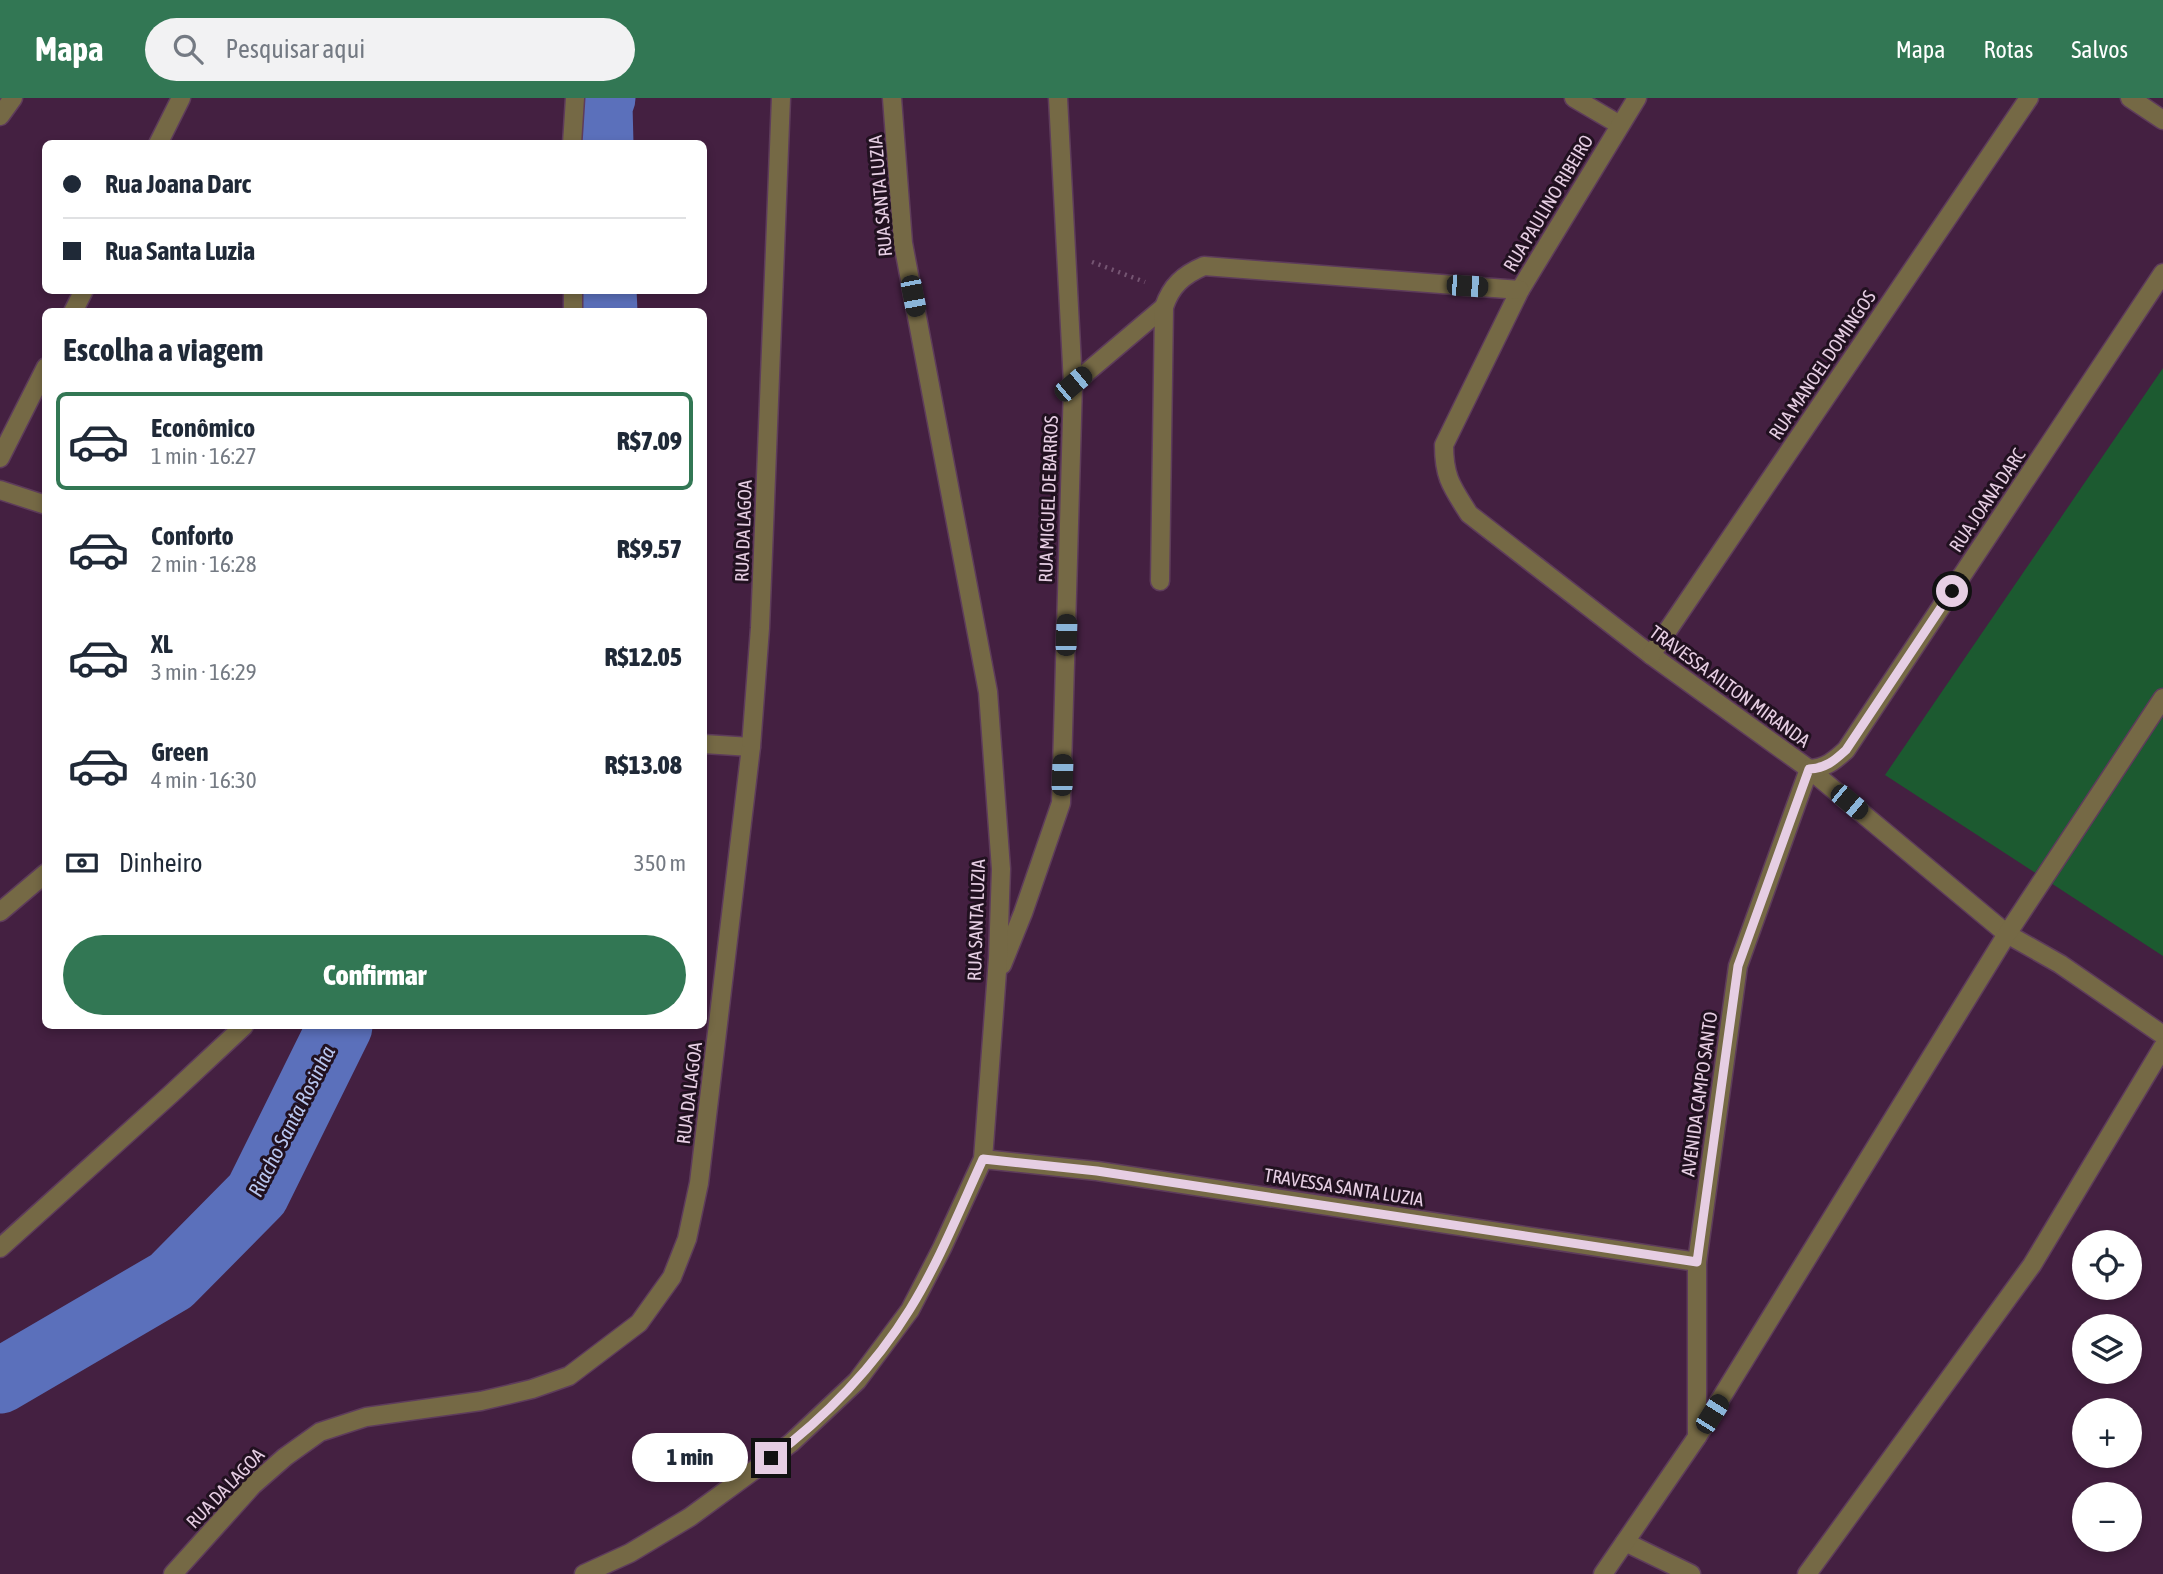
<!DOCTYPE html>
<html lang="pt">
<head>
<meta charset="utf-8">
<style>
	:root { --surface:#fff; --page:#f2f2f3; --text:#1f2937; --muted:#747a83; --line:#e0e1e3; --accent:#327754 }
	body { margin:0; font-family:"Asap Condensed",sans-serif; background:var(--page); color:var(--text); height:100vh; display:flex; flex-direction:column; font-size:26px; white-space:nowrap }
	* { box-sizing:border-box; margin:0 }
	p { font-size:23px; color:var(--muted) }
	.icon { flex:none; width:38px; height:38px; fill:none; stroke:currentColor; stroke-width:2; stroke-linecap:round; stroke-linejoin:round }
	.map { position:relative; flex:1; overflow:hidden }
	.sheet { position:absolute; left:42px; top:210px; width:665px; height:721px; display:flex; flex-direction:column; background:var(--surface); border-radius:10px; box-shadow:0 4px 10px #0003 }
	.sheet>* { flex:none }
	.hud { position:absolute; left:42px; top:42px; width:665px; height:154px; border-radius:10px; box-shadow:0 4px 10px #0003; display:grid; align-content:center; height:154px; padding:0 21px; background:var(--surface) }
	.controls { position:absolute; left:2072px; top:1132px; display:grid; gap:14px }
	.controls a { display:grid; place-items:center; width:70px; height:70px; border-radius:50%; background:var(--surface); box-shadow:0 4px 10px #0003; font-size:35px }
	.end { position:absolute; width:32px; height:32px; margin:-16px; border:9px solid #e6cee3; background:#111; box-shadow:0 0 0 4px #111 }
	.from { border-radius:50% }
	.bubble { position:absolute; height:49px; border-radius:24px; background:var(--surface); box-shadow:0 4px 10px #0003; font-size:23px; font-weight:800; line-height:49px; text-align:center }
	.car { position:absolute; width:21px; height:42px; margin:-21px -10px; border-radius:9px; box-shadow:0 0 5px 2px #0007; background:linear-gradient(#222 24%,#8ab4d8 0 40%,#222 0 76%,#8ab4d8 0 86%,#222 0) }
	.hud b { display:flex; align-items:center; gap:24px; height:66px; font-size:26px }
	.hud b+b { border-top:2px solid var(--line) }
	.hud i { width:18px; height:18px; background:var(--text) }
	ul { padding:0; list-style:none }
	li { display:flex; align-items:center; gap:21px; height:98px; margin:0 14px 10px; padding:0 7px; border:4px solid transparent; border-radius:10px }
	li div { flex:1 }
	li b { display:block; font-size:26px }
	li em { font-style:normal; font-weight:800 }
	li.on { border-color:var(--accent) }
	li>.icon { width:63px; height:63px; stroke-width:1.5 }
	h2 { padding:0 21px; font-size:32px; line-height:84px }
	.pay { display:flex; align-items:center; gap:18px; height:77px; padding:0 21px; font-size:26px }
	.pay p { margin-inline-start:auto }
	.button { display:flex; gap:14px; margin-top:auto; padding:14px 21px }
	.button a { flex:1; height:80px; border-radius:42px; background:var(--accent); color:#fff; font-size:28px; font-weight:800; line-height:80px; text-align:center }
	header { display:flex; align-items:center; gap:42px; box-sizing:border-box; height:98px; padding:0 35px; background:var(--accent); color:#fff }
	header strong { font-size:33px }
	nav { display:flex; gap:38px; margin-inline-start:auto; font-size:24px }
	.search { width:490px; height:63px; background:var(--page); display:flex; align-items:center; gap:18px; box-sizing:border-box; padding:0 24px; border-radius:38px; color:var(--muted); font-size:26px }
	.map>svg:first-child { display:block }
	.green { fill:#1c5a30 }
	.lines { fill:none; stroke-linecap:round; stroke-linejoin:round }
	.river { stroke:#5b70bb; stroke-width:65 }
	.minor-casing { stroke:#5e3c5b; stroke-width:21 }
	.path { stroke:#755572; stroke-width:4.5; stroke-dasharray:2 5; stroke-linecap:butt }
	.minor { stroke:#756945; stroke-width:18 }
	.route { stroke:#e6cee3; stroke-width:9 }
	.labels { text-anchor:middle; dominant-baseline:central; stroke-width:6; stroke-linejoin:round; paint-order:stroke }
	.street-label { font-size:19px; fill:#e6cee3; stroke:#211120 }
	.water-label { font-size:21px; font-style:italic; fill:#b9c6ef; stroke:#211120 }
</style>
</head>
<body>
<header>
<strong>Mapa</strong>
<div class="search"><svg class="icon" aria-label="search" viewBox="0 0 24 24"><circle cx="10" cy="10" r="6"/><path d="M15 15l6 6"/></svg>Pesquisar aqui</div>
<nav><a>Mapa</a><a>Rotas</a><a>Salvos</a></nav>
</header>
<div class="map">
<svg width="2163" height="1476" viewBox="0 0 2163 1476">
	<rect width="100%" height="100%" fill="#442041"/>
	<path class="green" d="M2163 270V858L1885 677Z"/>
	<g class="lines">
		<g class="river">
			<path d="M601 46 600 7 603 0"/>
			<path d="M604 192 605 214"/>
			<path d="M0 1283 171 1183 257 1096 340 928"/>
		</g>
		<g class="minor-casing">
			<g id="minor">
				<path d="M1058 0 1073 286 1164 209"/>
				<path d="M1574 0 1620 27"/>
				<path d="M1637 0 1520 192 1444 347C1444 380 1452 389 1469 416L1651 557 1809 671 2007 836 2060 866 2163 937"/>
				<path d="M2130 0 2163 22"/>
				<path d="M0 18 13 0"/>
				<path d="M158 46 181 0"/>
				<path d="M572 46 575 0"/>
				<path d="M573 192V214"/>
				<path d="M73 214 84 192"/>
				<path d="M0 360 46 269"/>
				<path d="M0 392 46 407"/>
				<path d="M1160 483 1164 209C1171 188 1183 177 1204 168L1520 192"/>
				<path d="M1651 557 2029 0"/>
				<path d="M704 646 751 649"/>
				<path d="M1809 671C1826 670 1834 663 1846 652L2163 175"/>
				<path d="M0 814 46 775"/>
				<path d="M1002 867 1023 815 1061 705 1073 286"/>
				<path d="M983 1061 1097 1073 1697 1164"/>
				<path d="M0 1150 171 996 244 928"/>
				<path d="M1697 1339V1164L1738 868 1809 671"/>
				<path d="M1625 1444 1691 1476"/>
				<path d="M173 1476 253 1387 285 1359 320 1334 366 1319 481 1303 532 1291 569 1278 639 1225 672 1179 687 1141 699 1085 751 649 760 530 781 0"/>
				<path d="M584 1476 630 1455 690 1419 791 1345 857 1283 910 1212 942 1150 983 1061 998 860 1001 771 988 594 903 145 892 0"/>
				<path d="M1603 1476 1697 1339 2007 836 2163 600"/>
				<path d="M1807 1476 2032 1167 2163 949"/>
			</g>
		</g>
		<path class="path" d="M1092 164 1145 184"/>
		<use href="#minor" class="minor"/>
	</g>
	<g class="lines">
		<path class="route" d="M771 1360C825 1320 875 1268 910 1211 939 1164 960 1111 983 1061L1097 1073 1697 1164 1738 868 1809 671C1826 670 1834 663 1846 652L1952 493"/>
	</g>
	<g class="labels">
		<g class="street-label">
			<text transform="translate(880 98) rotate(-95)">RUA SANTA LUZIA</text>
			<text transform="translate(1548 105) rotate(-59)">RUA PAULINO RIBEIRO</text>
			<text transform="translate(1822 267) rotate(-56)">RUA MANOEL DOMINGOS</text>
			<text transform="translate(1048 401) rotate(-88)">RUA MIGUEL DE BARROS</text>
			<text transform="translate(1987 402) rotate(-56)">RUA JOANA DARC</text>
			<text transform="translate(743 433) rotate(-88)">RUA DA LAGOA</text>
			<text transform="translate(1730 588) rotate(36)">TRAVESSA AILTON MIRANDA</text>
			<text transform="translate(976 822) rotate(-88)">RUA SANTA LUZIA</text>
			<text transform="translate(689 995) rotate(-83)">RUA DA LAGOA</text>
			<text transform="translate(1699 996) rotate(-82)">AVENIDA CAMPO SANTO</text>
			<text transform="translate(1344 1089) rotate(9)">TRAVESSA SANTA LUZIA</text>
			<text transform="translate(225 1390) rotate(-46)">RUA DA LAGOA</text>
		</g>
		<g class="water-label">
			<text transform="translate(291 1023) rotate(-63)">Riacho Santa Rosinha</text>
		</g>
	</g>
</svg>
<div class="controls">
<a><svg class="icon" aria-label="locate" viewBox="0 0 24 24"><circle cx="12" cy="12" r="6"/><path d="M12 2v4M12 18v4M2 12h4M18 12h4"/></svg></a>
<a><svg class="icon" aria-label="layers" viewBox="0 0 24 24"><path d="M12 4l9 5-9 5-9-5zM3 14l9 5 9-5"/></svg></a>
<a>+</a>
<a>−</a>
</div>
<i class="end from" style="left:1952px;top:493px"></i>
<i class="end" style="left:771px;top:1360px"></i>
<div class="bubble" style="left:632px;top:1335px;width:116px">1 min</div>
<i class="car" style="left:1467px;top:188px;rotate:94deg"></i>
<i class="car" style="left:913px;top:198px;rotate:169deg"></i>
<i class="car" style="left:1073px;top:286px;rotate:50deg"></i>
<i class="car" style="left:1066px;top:537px;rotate:2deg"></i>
<i class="car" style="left:1062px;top:677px;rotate:2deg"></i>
<i class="car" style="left:1849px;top:704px;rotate:130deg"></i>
<i class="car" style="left:1712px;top:1316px;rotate:32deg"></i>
<div class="hud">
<b><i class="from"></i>Rua Joana Darc</b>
<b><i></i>Rua Santa Luzia</b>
</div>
<section class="sheet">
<h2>Escolha a viagem</h2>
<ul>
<li class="on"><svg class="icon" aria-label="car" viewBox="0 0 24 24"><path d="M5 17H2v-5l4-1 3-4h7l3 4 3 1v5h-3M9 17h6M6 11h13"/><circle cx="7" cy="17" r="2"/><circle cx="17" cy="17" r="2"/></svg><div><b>Econômico</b><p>1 min · 16:27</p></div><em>R$7.09</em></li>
<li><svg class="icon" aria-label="car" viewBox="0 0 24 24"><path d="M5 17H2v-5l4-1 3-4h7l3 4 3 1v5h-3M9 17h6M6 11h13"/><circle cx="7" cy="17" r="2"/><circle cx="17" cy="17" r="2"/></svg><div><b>Conforto</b><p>2 min · 16:28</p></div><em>R$9.57</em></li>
<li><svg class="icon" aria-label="car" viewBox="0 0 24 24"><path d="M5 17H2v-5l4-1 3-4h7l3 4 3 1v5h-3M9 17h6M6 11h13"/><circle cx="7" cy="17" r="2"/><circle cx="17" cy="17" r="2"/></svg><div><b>XL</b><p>3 min · 16:29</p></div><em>R$12.05</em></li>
<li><svg class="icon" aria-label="car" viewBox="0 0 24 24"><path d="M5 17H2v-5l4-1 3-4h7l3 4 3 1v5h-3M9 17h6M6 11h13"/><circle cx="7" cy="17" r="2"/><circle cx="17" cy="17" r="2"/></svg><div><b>Green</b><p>4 min · 16:30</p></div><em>R$13.08</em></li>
</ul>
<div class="pay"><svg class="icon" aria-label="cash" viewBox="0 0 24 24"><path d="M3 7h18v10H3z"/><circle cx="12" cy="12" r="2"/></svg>Dinheiro<p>350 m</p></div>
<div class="button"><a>Confirmar</a></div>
</section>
</div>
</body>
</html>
